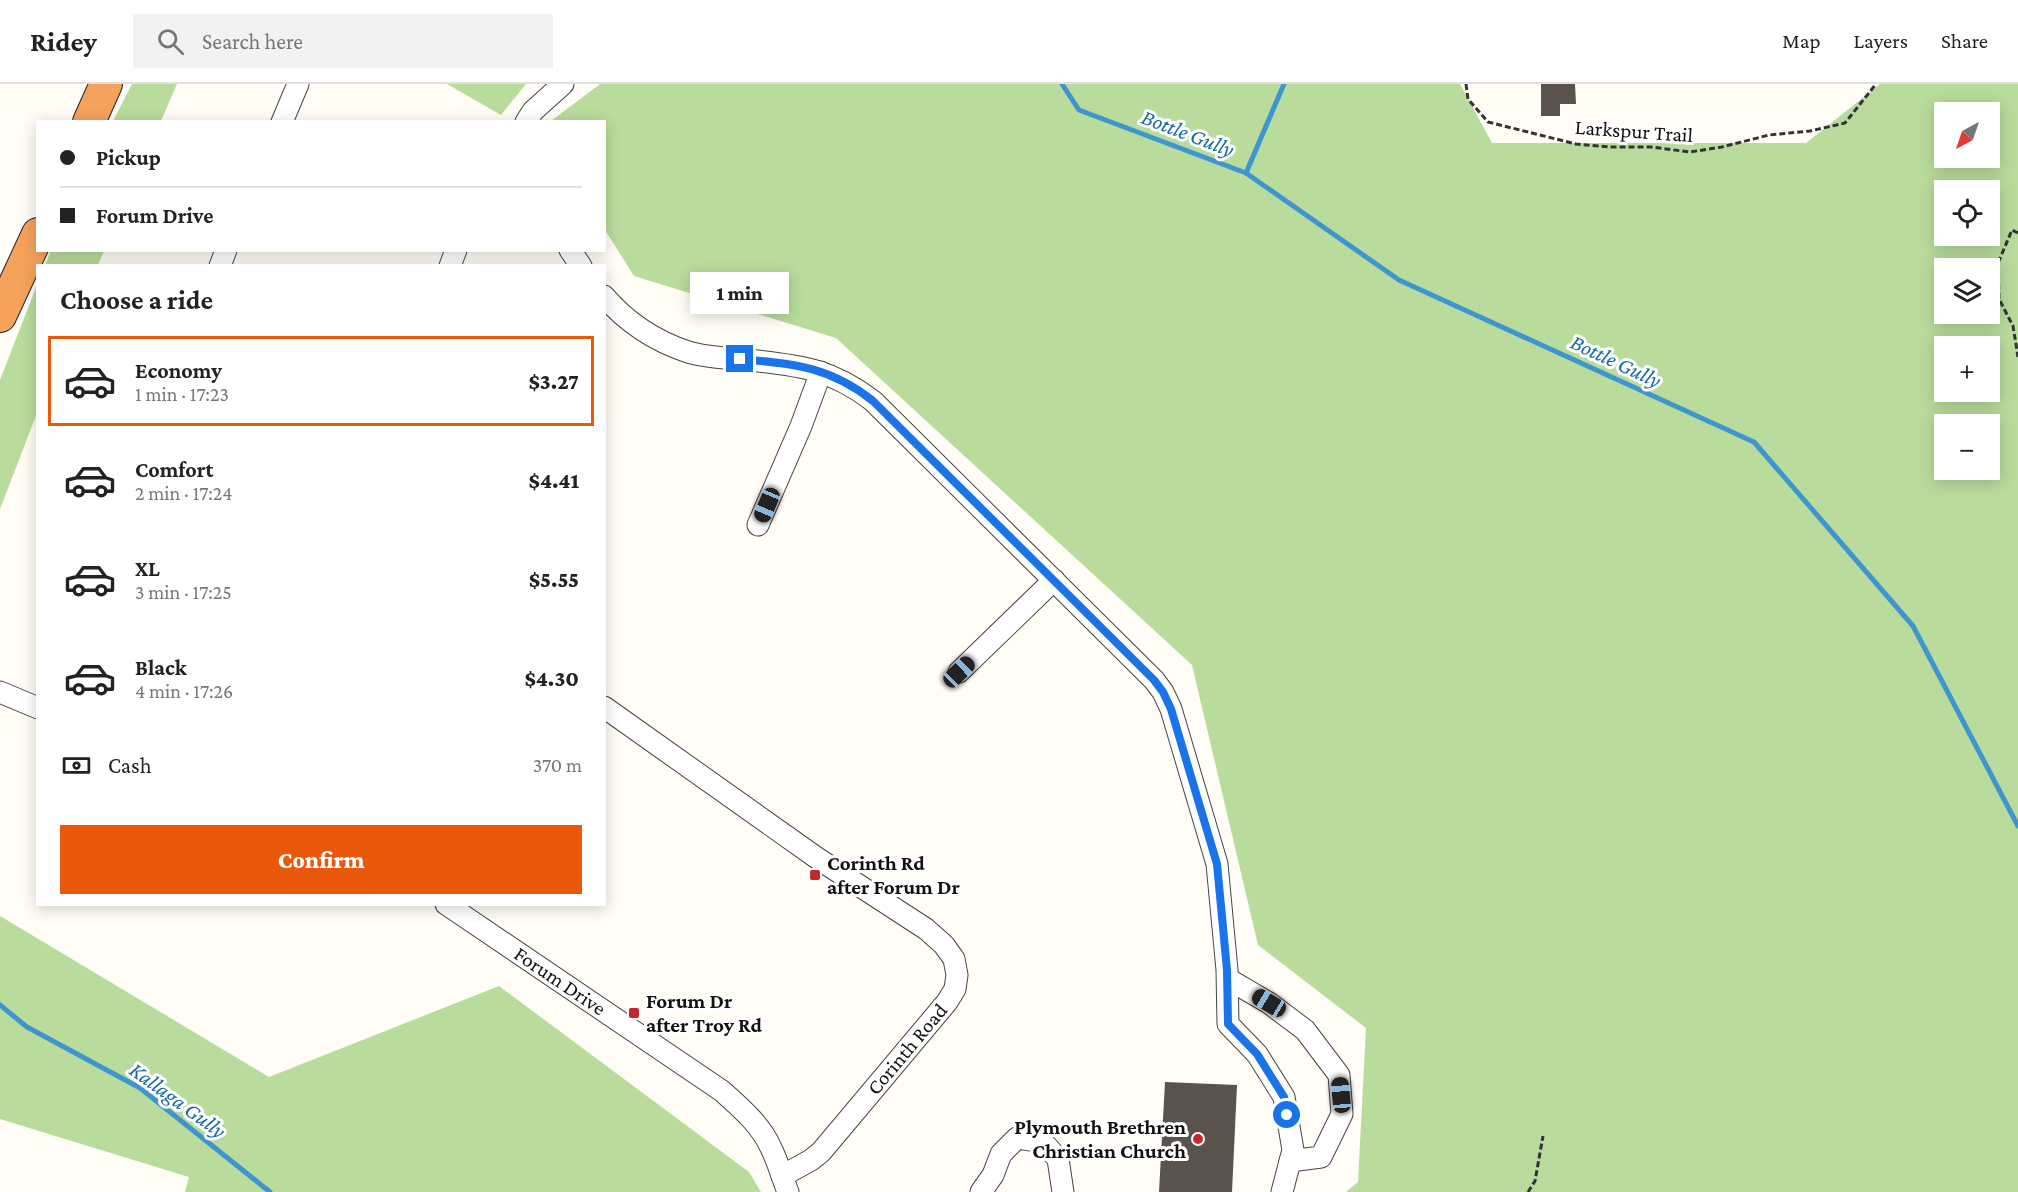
<!DOCTYPE html>
<html lang="en">
<head>
<meta charset="utf-8">
<style>
	:root { --surface:#fff; --page:#f2f2f2; --text:#222; --muted:#767676; --line:#e0e0e0; --accent:#ea580c }
	body { margin:0; font-family:"Crimson Pro",serif; background:var(--page); color:var(--text); height:100vh; display:flex; flex-direction:column; font-size:22px; white-space:nowrap }
	* { box-sizing:border-box; margin:0 }
	p { font-size:20px; color:var(--muted) }
	.icon { flex:none; width:33px; height:33px; fill:none; stroke:currentColor; stroke-width:2; stroke-linecap:round; stroke-linejoin:round }
	.map { position:relative; flex:1; overflow:hidden }
	.details { position:absolute; left:36px; top:180px; width:570px; height:642px; display:flex; flex-direction:column; background:var(--surface); border-radius:0px; box-shadow:0 3px 15px #0003 }
	.details>* { flex:none }
	.top-card { position:absolute; left:36px; top:36px; width:570px; height:132px; border-radius:0px; box-shadow:0 3px 15px #0003; display:grid; align-content:center; height:132px; padding:0 24px; background:var(--surface) }
	.needle { width:39px; rotate:220deg }
	.controls { position:absolute; left:1934px; top:18px; display:grid; gap:12px }
	.controls a { display:grid; place-items:center; width:66px; height:66px; border-radius:0px; background:var(--surface); box-shadow:0 3px 15px #0003; font-size:30px }
	.end { position:absolute; width:27px; height:27px; margin:-14px; border:8px solid #1a73e8; background:#fff; box-shadow:0 0 0 3px #fff }
	.from { border-radius:50% }
	.bubble { position:absolute; height:42px; border-radius:0px; background:var(--surface); box-shadow:0 3px 15px #0003; font-size:20px; font-weight:800; line-height:42px; text-align:center }
	.car { position:absolute; width:18px; height:36px; margin:-18px -9px; border-radius:8px; box-shadow:0 0 4px 2px #0007; background:linear-gradient(#222 24%,#8ab4d8 0 40%,#222 0 76%,#8ab4d8 0 86%,#222 0) }
	.top-card b { display:flex; align-items:center; gap:21px; height:57px; font-size:22px }
	.top-card b+b { border-top:2px solid var(--line) }
	.top-card i { width:15px; height:15px; background:var(--text) }
	ul { padding:0; list-style:none }
	li { display:flex; align-items:center; gap:18px; height:90px; margin:0 12px 9px; padding:0 12px; border:3px solid transparent; border-radius:0px }
	li div { flex:1 }
	li b { display:block; font-size:22px }
	li em { font-style:normal; font-weight:800 }
	li.on { border-color:var(--accent) }
	li>.icon { width:54px; height:54px; stroke-width:1.5 }
	h2 { padding:0 24px; font-size:27px; line-height:72px }
	.pay { display:flex; align-items:center; gap:15px; height:66px; padding:0 24px; font-size:22px }
	.pay p { margin-inline-start:auto }
	.button { display:flex; gap:12px; margin-top:auto; padding:12px 24px }
	.button a { flex:1; height:69px; border-radius:0px; background:var(--accent); color:#fff; font-size:24px; font-weight:800; line-height:69px; text-align:center }
	header { display:flex; align-items:center; gap:36px; box-sizing:border-box; height:84px; padding:0 30px; background:var(--surface); border-bottom:2px solid var(--line) }
	header strong { font-size:28px }
	nav { display:flex; gap:33px; margin-inline-start:auto; font-size:21px }
	.search { width:420px; height:54px; background:var(--page); display:flex; align-items:center; gap:15px; box-sizing:border-box; padding:0 21px; border-radius:0px; color:var(--muted); font-size:22px }
	.map>svg:first-child { display:block }
	.forest { fill:#b9dc9c; fill-rule:evenodd }
	.lines { fill:none; stroke-linecap:round; stroke-linejoin:round }
	.stream { stroke:#3f96cf; stroke-width:5 }
	.building { fill:#5a524d }
	.minor-casing { stroke:#444; stroke-width:23 }
	.highway-casing { stroke:#222; stroke-width:34 }
	.path { stroke:#333; stroke-width:3; stroke-dasharray:6 3; stroke-linecap:butt }
	.minor { stroke:#fff; stroke-width:21 }
	.highway { stroke:#f5a25d; stroke-width:32 }
	.route { stroke:#1a73e8; stroke-width:8 }
	.poi-dot { fill:#c4262e; stroke:#fff; stroke-width:2 }
	.labels { text-anchor:middle; dominant-baseline:central; stroke-width:6; stroke-linejoin:round; paint-order:stroke }
	.street-label { font-size:21px; fill:#111; stroke:#fff }
	.poi-label { font-size:21px; font-weight:bold; fill:#111; stroke:#fff; text-anchor:start }
	.water-label { font-size:22px; font-style:italic; fill:#1768a6; stroke:#fff }
</style>
</head>
<body>
<header>
<strong>Ridey</strong>
<div class="search"><svg class="icon" aria-label="search" viewBox="0 0 24 24"><circle cx="10" cy="10" r="6"/><path d="M15 15l6 6"/></svg>Search here</div>
<nav><a>Map</a><a>Layers</a><a>Share</a></nav>
</header>
<div class="map">
<svg width="2018" height="1108" viewBox="0 0 2018 1108">
	<rect width="100%" height="100%" fill="#fffdf5"/>
	<g class="forest">
		<path d="M132 0H177L161 37H113Z"/>
		<path d="M447 0H526L501 31Z"/>
		<path d="M600 0H1460L1492 59H1806L1880 0H2018V1108H1346L1358 1098 1366 944 1258 861 1192 581 836 254 634 192 605 146 604 38 551 37ZM1989 28V74H1944V28ZM1989 106V152H1944V106ZM1989 184V230H1944V184ZM1989 262V308H1944V262ZM1989 340V386H1944V340Z"/>
		<path d="M51 167V166L104 167 98 181H45Z"/>
		<path d="M37 201V329L0 425V296Z"/>
		<path d="M0 832 269 993 499 902 749 1088 761 1108H185L189 1093 0 1035Z"/>
	</g>
	<g class="lines">
		<g class="stream">
			<path d="M1062 0 1079 26 1246 89 1399 196 1754 358 1913 542 2018 742"/>
			<path d="M1246 89 1284 0"/>
			<path d="M0 921 27 943 140 1004 270 1108"/>
		</g>
	</g>
	<g class="building">
		<path d="M1541 0H1575L1576 20H1560V32H1541Z"/>
		<path d="M1165 998 1237 1001 1232 1108H1159Z"/>
	</g>
	<g class="lines">
		<g class="minor-casing">
			<g id="minor">
				<path d="M282 38 298 0"/>
				<path d="M526 38 533 27 563 0"/>
				<path d="M570 166 581 182"/>
				<path d="M220 182 226 166"/>
				<path d="M450 182 456 166"/>
				<path d="M604 212C627 239 655 257 688 268 704 273 722 274 739 275 793 281 828 282 873 317L1154 596 1163 608 1171 625 1217 780 1227 886 1228 940 1257 970 1284 1013 1293 1066 1282 1108"/>
				<path d="M758 441 801 342 821 288"/>
				<path d="M959 588 1054 496"/>
				<path d="M0 608 38 624"/>
				<path d="M604 623 817 774 926 845 944 861 954 875 957 891 955 905 947 918 821 1068 811 1076 782 1092"/>
				<path d="M446 820 722 1007C740 1023 761 1041 771 1064 778 1078 782 1093 788 1108"/>
				<path d="M1228 895 1269 919 1305 946 1339 991 1342 1030 1321 1073 1290 1077"/>
				<path d="M981 1108 993 1091 1001 1070 1017 1054 1043 1058 1058 1075 1063 1108"/>
			</g>
		</g>
		<g class="highway-casing">
			<g id="highway">
				<path d="M89 38 106 0"/>
				<path d="M0 232 38 150"/>
			</g>
		</g>
		<g class="path">
			<path d="M1466 0 1468 15 1488 38 1576 60 1611 63H1651L1690 68 1722 63 1769 51 1810 47 1845 39 1876 0"/>
			<path d="M2018 149 2012 146 1998 179 1999 215 2013 242 2018 273"/>
			<path d="M1528 1108 1535 1097 1543 1052"/>
		</g>
		<use href="#minor" class="minor"/>
		<use href="#highway" class="highway"/>
	</g>
	<g class="lines">
		<path class="route" d="M740 275C793 280 829 282 873 317L1154 596 1163 608 1171 625 1217 780 1227 886 1228 940 1257 970 1284 1013 1287 1031"/>
	</g>
	<g class="poi-dot">
		<rect x="809" y="785" width="12" height="12" rx="3"/>
		<rect x="628" y="923" width="12" height="12" rx="3"/>
		<circle cx="1198" cy="1055" r="6"/>
	</g>
	<g class="labels">
		<g class="street-label">
			<text transform="translate(1634 47) rotate(4)">Larkspur Trail</text>
			<text transform="translate(560 897) rotate(34)">Forum Drive</text>
			<text transform="translate(907 965) rotate(-50)">Corinth Road</text>
		</g>
		<g class="poi-label">
			<text x="827" y="779">Corinth Rd<tspan x="827" dy="24">after Forum Dr</tspan></text>
			<text x="646" y="917">Forum Dr<tspan x="646" dy="24">after Troy Rd</tspan></text>
			<text x="1186" y="1043" text-anchor="end">Plymouth Brethren<tspan x="1186" dy="24">Christian Church</tspan></text>
		</g>
		<g class="water-label">
			<text transform="translate(1188 49) rotate(21)">Bottle Gully</text>
			<text transform="translate(1616 277) rotate(25)">Bottle Gully</text>
			<text transform="translate(178 1016) rotate(36)">Kallaga Gully</text>
		</g>
	</g>
</svg>
<div class="controls">
<a><svg class="needle" viewBox="-14 -14 28 28"><path d="M0-13l5 13h-10z" fill="#e53935"/><path d="M0 13l5-13h-10z" fill="#767676"/></svg></a>
<a><svg class="icon" aria-label="locate" viewBox="0 0 24 24"><circle cx="12" cy="12" r="6"/><path d="M12 2v4M12 18v4M2 12h4M18 12h4"/></svg></a>
<a><svg class="icon" aria-label="layers" viewBox="0 0 24 24"><path d="M12 4l9 5-9 5-9-5zM3 14l9 5 9-5"/></svg></a>
<a>+</a>
<a>−</a>
</div>
<i class="end from" style="left:1287px;top:1031px"></i>
<i class="end" style="left:740px;top:275px"></i>
<div class="bubble" style="left:690px;top:188px;width:99px">1 min</div>
<i class="car" style="left:767px;top:421px;rotate:203deg"></i>
<i class="car" style="left:959px;top:588px;rotate:46deg"></i>
<i class="car" style="left:1269px;top:919px;rotate:301deg"></i>
<i class="car" style="left:1341px;top:1011px;rotate:355deg"></i>
<div class="top-card">
<b><i class="from"></i>Pickup</b>
<b><i></i>Forum Drive</b>
</div>
<section class="details">
<h2>Choose a ride</h2>
<ul>
<li class="on"><svg class="icon" aria-label="car" viewBox="0 0 24 24"><path d="M5 17H2v-5l4-1 3-4h7l3 4 3 1v5h-3M9 17h6M6 11h13"/><circle cx="7" cy="17" r="2"/><circle cx="17" cy="17" r="2"/></svg><div><b>Economy</b><p>1 min · 17:23</p></div><em>$3.27</em></li>
<li><svg class="icon" aria-label="car" viewBox="0 0 24 24"><path d="M5 17H2v-5l4-1 3-4h7l3 4 3 1v5h-3M9 17h6M6 11h13"/><circle cx="7" cy="17" r="2"/><circle cx="17" cy="17" r="2"/></svg><div><b>Comfort</b><p>2 min · 17:24</p></div><em>$4.41</em></li>
<li><svg class="icon" aria-label="car" viewBox="0 0 24 24"><path d="M5 17H2v-5l4-1 3-4h7l3 4 3 1v5h-3M9 17h6M6 11h13"/><circle cx="7" cy="17" r="2"/><circle cx="17" cy="17" r="2"/></svg><div><b>XL</b><p>3 min · 17:25</p></div><em>$5.55</em></li>
<li><svg class="icon" aria-label="car" viewBox="0 0 24 24"><path d="M5 17H2v-5l4-1 3-4h7l3 4 3 1v5h-3M9 17h6M6 11h13"/><circle cx="7" cy="17" r="2"/><circle cx="17" cy="17" r="2"/></svg><div><b>Black</b><p>4 min · 17:26</p></div><em>$4.30</em></li>
</ul>
<div class="pay"><svg class="icon" aria-label="cash" viewBox="0 0 24 24"><path d="M3 7h18v10H3z"/><circle cx="12" cy="12" r="2"/></svg>Cash<p>370 m</p></div>
<div class="button"><a>Confirm</a></div>
</section>
</div>
</body>
</html>
